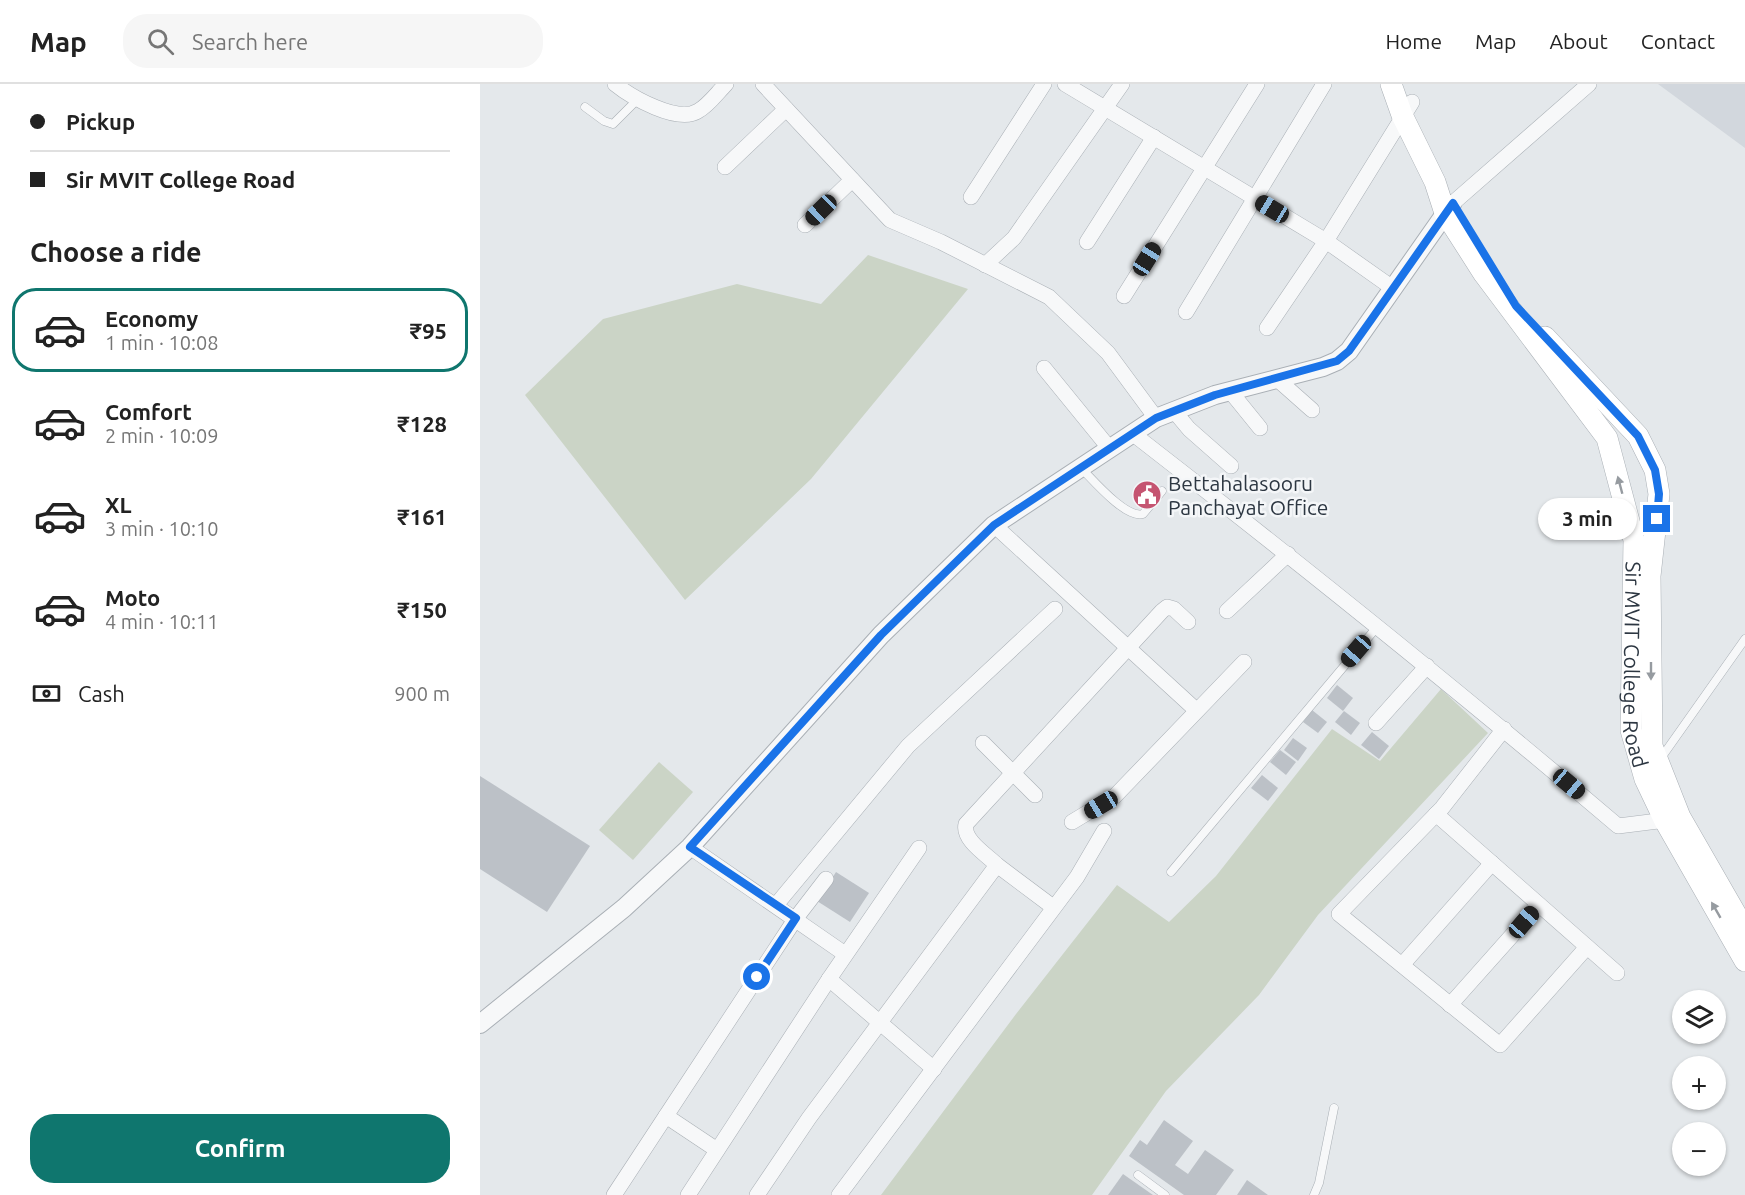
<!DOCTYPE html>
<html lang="en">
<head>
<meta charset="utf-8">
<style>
	:root { --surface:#fff; --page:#f6f6f6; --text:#222; --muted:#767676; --line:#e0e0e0; --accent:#0f766e }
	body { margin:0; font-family:Ubuntu,sans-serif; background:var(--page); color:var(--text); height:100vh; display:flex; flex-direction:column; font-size:22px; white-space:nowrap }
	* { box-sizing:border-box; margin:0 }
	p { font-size:20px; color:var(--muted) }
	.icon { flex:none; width:33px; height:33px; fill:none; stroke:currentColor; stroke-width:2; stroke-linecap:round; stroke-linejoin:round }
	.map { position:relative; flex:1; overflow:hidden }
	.sheet { display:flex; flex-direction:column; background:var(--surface); width:480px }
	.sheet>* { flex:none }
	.top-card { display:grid; align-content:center; height:132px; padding:0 30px; background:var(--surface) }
	.controls { position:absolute; left:1192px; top:906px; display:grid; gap:12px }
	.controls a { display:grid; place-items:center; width:54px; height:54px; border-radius:50%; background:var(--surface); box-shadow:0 2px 4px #0004; font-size:30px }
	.end { position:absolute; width:27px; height:27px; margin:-14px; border:8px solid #1a73e8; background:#fff; box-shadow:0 0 0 3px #fff }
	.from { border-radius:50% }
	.bubble { position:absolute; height:42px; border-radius:21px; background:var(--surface); box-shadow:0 2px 4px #0004; font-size:20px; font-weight:600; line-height:42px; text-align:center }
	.car { position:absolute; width:18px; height:36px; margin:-18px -9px; border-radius:8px; box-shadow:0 0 4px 2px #0007; background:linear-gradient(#222 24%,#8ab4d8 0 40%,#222 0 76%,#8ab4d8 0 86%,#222 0) }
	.top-card b { display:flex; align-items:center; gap:21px; height:57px; font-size:22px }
	.top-card b+b { border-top:2px solid var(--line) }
	.top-card i { width:15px; height:15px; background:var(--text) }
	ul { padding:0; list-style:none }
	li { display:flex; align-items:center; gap:18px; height:84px; margin:0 12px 9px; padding:0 18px; border:3px solid transparent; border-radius:24px }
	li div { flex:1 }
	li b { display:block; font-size:22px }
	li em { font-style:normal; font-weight:600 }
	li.current { border-color:var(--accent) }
	li>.icon { width:54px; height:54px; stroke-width:1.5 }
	h2 { padding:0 30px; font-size:27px; line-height:72px }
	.pay { display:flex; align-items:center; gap:15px; height:66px; padding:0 30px; font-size:22px }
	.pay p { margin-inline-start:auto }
	.cta { display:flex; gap:12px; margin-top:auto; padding:12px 30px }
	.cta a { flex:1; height:69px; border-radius:24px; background:var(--accent); color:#fff; font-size:24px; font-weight:600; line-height:69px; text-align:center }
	header { display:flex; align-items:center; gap:36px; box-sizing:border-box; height:84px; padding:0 30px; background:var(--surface); border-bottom:2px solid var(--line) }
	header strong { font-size:28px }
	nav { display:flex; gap:33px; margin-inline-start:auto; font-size:21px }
	.search { width:420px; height:54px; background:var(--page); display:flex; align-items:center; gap:15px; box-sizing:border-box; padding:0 21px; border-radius:24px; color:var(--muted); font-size:22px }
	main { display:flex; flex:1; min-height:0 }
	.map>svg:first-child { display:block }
	.built { fill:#d2d7dd }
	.green { fill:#cbd4c6 }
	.building { fill:#bcc1c7 }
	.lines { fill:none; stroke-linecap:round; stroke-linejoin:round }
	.service-casing { stroke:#a9afb5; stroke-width:9 }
	.minor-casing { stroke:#a9afb5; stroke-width:16 }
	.tertiary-casing { stroke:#a9afb5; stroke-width:20 }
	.secondary-casing { stroke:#a9afb5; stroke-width:22 }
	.service { stroke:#f7f8f9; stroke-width:8 }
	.minor { stroke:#f7f8f9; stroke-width:15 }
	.tertiary { stroke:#f7f8f9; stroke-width:18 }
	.secondary { stroke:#fff; stroke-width:21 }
	.oneway { fill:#969ba0 }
	.route { stroke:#1a73e8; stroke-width:8 }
	.labels { text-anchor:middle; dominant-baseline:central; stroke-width:5; stroke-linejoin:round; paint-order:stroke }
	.poi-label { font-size:21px; fill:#2d3742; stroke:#f4f6f8; text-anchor:start }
	.street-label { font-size:21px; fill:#2d3742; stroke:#f4f6f8 }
</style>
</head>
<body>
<header>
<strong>Map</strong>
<div class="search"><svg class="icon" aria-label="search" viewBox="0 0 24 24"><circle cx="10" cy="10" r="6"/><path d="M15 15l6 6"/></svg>Search here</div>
<nav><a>Home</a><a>Map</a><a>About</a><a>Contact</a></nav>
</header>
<main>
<section class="sheet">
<div class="top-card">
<b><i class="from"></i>Pickup</b>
<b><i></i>Sir MVIT College Road</b>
</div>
<h2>Choose a ride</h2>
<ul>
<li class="current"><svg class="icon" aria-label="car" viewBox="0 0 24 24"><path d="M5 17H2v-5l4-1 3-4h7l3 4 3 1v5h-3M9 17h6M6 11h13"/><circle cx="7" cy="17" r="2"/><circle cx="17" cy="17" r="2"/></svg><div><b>Economy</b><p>1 min · 10:08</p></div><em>₹95</em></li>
<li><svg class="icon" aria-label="car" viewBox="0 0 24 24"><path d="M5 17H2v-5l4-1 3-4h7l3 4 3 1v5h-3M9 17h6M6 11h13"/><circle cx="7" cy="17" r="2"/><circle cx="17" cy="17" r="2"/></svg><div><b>Comfort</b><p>2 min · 10:09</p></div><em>₹128</em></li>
<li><svg class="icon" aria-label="car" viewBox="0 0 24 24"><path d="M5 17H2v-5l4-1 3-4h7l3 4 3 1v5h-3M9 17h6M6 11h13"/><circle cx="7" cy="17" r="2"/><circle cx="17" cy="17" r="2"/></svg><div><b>XL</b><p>3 min · 10:10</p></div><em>₹161</em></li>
<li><svg class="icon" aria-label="car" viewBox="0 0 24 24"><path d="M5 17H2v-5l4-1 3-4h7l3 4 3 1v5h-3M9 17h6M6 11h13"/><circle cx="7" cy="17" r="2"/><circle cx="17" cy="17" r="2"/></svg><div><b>Moto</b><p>4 min · 10:11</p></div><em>₹150</em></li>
</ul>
<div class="pay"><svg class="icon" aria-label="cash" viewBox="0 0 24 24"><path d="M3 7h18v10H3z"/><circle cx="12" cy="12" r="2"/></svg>Cash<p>900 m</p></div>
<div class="cta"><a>Confirm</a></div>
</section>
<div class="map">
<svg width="1265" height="1111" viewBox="0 0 1265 1111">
	<rect width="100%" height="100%" fill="#e4e8eb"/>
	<path class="built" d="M1178 0H1265V64Z"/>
	<g class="green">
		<path d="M388 171 488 205 331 395 205 516 45 311 123 235 257 200 341 220Z"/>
		<path d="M961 605 1008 649 838 831 779 911 686 1007 612 1111H401L536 930 637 801 689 838 736 792 852 645 900 677Z"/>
		<path d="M179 678 213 708 153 776 119 746Z"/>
	</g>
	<g class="building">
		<path d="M857 601 873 614 863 627 847 614Z"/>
		<path d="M832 626 847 638 838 649 823 638Z"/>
		<path d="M864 627 880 639 871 651 855 638Z"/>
		<path d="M892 648 909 662 899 675 881 661Z"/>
		<path d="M813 654 827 664 818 677 804 666Z"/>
		<path d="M800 666 816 678 806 691 790 678Z"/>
		<path d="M782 691 798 704 788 717 771 704Z"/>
		<path d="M0 692 110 762 67 828 0 785Z"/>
		<path d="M356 788 389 809 370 838 337 817Z"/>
		<path d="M684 1036 713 1057 695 1081 708 1090 725 1066 754 1086 736 1111H704L649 1072 660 1056 667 1061Z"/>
		<path d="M643 1090 673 1111H628Z"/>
		<path d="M767 1096 788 1111H757Z"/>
	</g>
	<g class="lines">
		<g class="service-casing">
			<g id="service">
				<path d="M105 23 124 37 133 40 157 16"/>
				<path d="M601 384C613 396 646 435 663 430L682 407"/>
				<path d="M1181 674 1265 555"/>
				<path d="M691 788 897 543"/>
				<path d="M658 1091 685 1111"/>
				<path d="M834 1111 839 1099 854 1024"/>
			</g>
		</g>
		<g class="minor-casing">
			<g id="minor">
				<path d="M135 0C151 13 198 40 218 27 229 21 237 9 246 0"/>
				<path d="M283 0 410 136 461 158 569 213 628 269 676 334"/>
				<path d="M585 0 846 157 914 205"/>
				<path d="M245 83 306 25"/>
				<path d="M491 113 564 0"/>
				<path d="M973 119 1109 0"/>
				<path d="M325 141 372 96"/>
				<path d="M607 158 674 53"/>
				<path d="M505 181 534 154 642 0"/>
				<path d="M644 212 777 0"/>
				<path d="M706 228 844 0"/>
				<path d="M787 244 846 157 932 18"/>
				<path d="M564 284 630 365"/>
				<path d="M797 295 832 326"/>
				<path d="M750 307 780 344"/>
				<path d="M694 327 709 345 751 382"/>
				<path d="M652 349C817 477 979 607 1138 742L1194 735"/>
				<path d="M514 441 716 626"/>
				<path d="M747 527 808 470"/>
				<path d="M896 639 947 582"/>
				<path d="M1024 645 962 724 859 830 1020 961 1107 863"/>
				<path d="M503 659 555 711"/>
				<path d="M956 730 1137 889"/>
				<path d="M592 738 635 712 764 578"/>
				<path d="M210 763 365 870"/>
				<path d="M517 781C507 771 482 756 486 740L682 527 687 523 694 525 708 538"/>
				<path d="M296 821 428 662 575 525"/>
				<path d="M922 881 1012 779"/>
				<path d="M349 895 454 985"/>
				<path d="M970 921 1059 821"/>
				<path d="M186 1032 237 1066"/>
				<path d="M134 1111 316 834 346 795"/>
				<path d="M208 1111 349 895 439 764"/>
				<path d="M277 1111 329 1034 517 781 573 823"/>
				<path d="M359 1111 597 793 624 747"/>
			</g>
		</g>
		<g class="tertiary-casing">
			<path id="tertiary" d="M0 940 144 824 210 763 401 551 514 441 676 334 735 311 843 283 857 277 869 267 972 120"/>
		</g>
		<g class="secondary-casing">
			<g id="secondary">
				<path id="s1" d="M911 0 922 31 955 98 965 129 1004 190 1127 354 1154 456 1151 646 1165 695 1185 737 1265 877"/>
				<path d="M1065 253 1158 352 1175 386 1179 410 1170 492 1172 662 1200 733 1265 846"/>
			</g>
		</g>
		<use href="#service" class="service"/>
		<use href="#minor" class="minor"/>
		<use href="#tertiary" class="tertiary"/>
		<use href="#secondary" class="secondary"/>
	</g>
	<defs><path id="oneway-solid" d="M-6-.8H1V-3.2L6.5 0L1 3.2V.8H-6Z" transform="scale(1.5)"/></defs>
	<g class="oneway">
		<use href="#oneway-solid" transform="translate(1140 401) rotate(-105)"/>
		<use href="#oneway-solid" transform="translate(1171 587) rotate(90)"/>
		<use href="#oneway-solid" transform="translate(1236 826) rotate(-120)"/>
	</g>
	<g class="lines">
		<path class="route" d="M277 893 316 834 210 763 401 551 514 441 676 334 735 311 857 277 869 267 891 236 973 119 1036 222 1158 352 1175 386 1179 410 1177 435"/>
	</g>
	<defs>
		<g id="civic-disc" transform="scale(1.5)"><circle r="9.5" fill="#c55471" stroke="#f4f6f8"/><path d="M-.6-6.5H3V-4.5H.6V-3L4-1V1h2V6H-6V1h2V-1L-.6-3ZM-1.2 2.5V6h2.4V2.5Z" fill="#fff"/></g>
	</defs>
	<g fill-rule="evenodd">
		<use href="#civic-disc" x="667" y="411"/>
	</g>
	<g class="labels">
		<g class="poi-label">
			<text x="688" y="399">Bettahalasooru<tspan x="688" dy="24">Panchayat Office</tspan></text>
		</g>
		<g class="street-label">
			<text stroke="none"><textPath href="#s1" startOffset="648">Sir MVIT College Road</textPath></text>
		</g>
	</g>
</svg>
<div class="controls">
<a><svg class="icon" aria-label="layers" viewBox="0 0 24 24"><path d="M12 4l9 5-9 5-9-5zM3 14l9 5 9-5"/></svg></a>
<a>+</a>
<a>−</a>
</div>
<i class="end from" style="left:277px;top:893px"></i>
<i class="end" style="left:1177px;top:435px"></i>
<div class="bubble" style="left:1058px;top:414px;width:99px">3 min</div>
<i class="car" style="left:792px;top:125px;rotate:301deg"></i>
<i class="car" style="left:341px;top:126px;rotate:226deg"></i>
<i class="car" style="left:667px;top:175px;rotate:32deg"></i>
<i class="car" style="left:876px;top:567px;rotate:221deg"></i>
<i class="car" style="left:1089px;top:700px;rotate:130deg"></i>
<i class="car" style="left:621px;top:721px;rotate:239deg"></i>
<i class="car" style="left:1044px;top:838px;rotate:41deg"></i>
</div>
</main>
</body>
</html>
